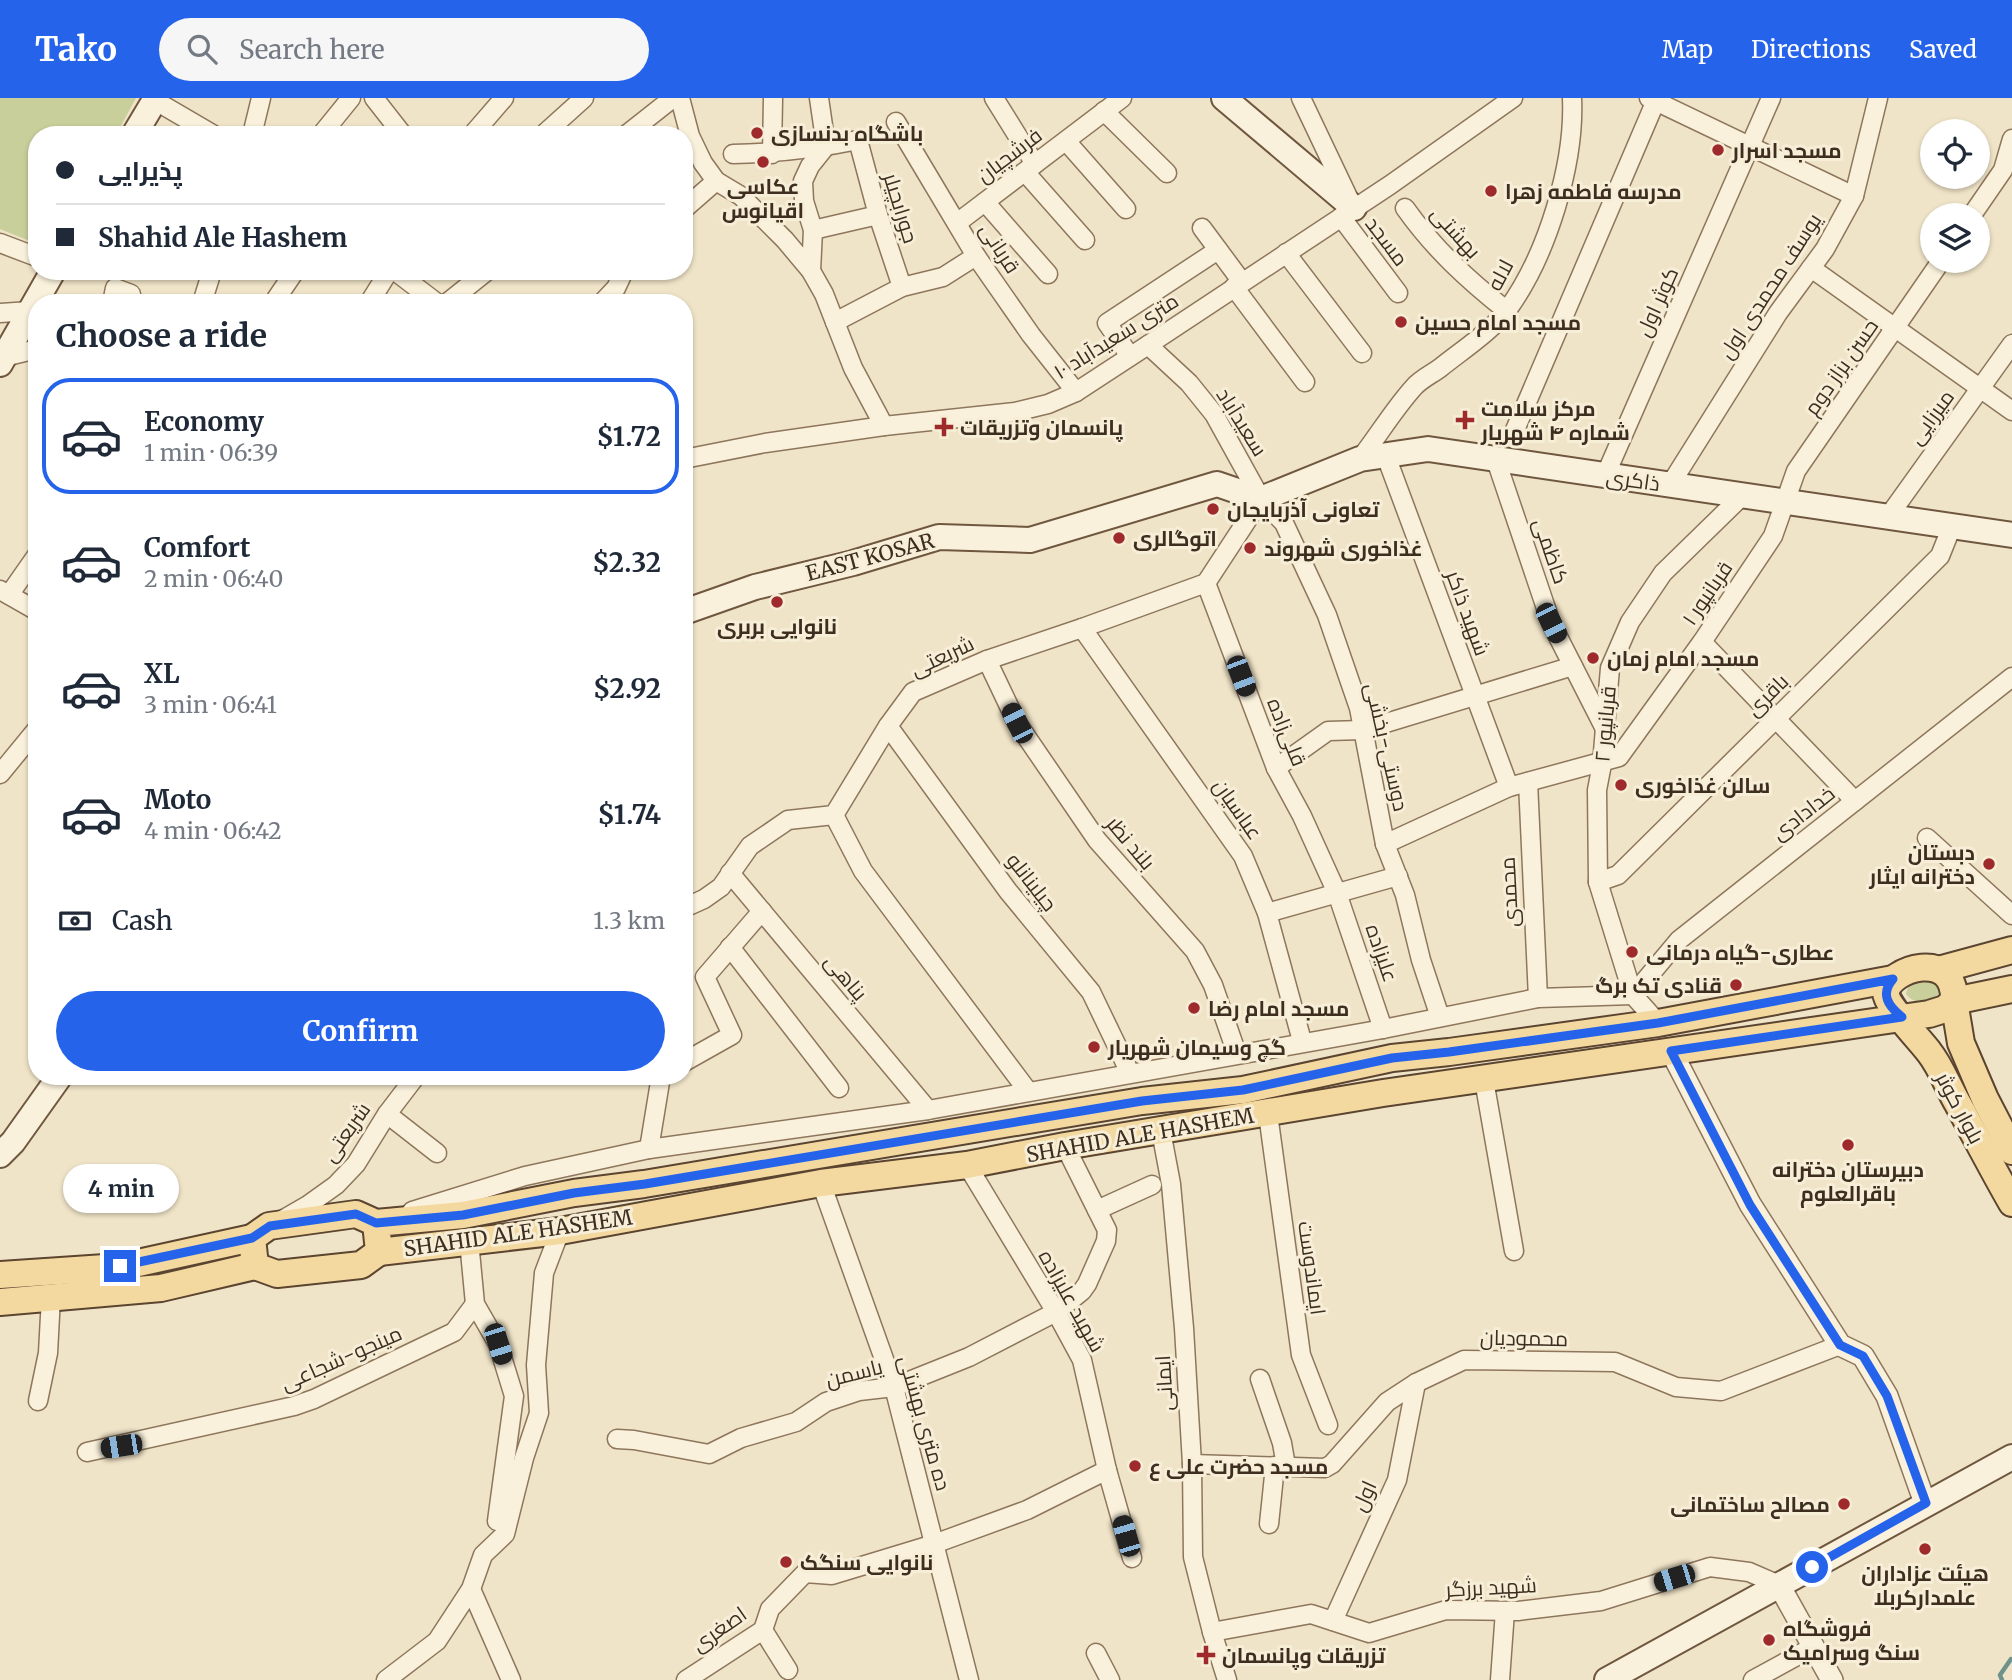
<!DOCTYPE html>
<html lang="en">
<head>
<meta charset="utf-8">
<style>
	:root { --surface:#fff; --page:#f6f6f7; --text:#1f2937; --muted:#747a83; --line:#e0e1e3; --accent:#2563eb }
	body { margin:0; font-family:Merriweather,Cairo,serif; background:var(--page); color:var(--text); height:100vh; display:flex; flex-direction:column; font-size:26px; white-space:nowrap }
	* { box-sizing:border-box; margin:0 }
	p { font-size:23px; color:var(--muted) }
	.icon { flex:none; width:38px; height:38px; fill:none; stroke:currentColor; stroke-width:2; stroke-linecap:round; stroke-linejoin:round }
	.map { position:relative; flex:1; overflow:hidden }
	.drawer { position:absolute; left:28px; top:196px; width:665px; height:791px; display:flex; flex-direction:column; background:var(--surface); border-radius:28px; box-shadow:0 2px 5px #0004 }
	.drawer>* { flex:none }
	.banner { position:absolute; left:28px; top:28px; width:665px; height:154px; border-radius:28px; box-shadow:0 2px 5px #0004; display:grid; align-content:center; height:154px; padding:0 28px; background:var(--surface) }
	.tools { position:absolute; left:1920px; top:21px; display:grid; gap:14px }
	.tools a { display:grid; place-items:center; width:70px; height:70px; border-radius:50%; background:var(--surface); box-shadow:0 2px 5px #0004; font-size:35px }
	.end { position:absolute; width:32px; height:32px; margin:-16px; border:9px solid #2563eb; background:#fff; box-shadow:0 0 0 4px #fff }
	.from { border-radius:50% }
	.bubble { position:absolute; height:49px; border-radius:24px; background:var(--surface); box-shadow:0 2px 5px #0004; font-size:23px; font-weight:700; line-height:49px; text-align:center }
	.car { position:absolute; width:21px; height:42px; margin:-21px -10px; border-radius:9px; box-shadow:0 0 5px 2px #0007; background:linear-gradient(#222 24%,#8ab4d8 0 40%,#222 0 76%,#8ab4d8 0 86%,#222 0) }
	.banner b { display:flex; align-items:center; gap:24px; height:66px; font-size:26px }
	.banner b+b { border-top:2px solid var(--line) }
	.banner i { width:18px; height:18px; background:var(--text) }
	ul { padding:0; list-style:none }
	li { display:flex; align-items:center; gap:21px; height:116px; margin:0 14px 10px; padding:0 14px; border:4px solid transparent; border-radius:28px }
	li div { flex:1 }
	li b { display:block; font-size:26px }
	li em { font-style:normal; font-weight:700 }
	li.current { border-color:var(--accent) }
	li>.icon { width:63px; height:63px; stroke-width:1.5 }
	h2 { padding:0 28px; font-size:32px; line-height:84px }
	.pay { display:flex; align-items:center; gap:18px; height:77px; padding:0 28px; font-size:26px }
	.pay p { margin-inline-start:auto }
	.cta { display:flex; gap:14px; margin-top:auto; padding:14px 28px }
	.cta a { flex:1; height:80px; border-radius:42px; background:var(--accent); color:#fff; font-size:28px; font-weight:700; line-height:80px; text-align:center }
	header { display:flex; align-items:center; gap:42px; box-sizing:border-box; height:98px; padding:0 35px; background:var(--accent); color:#fff }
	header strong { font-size:33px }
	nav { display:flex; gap:38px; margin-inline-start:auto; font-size:24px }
	.search { width:490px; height:63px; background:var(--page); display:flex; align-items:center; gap:18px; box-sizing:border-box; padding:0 24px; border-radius:38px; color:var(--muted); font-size:26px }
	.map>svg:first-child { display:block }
	.green { fill:#c9cf9b }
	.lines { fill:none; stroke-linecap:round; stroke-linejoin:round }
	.stream { stroke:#6f938a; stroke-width:4.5 }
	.minor-casing { stroke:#8d765c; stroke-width:21 }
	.tertiary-casing { stroke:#8d765c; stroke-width:24 }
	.secondary-casing { stroke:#6f573f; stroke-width:28 }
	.primary-casing { stroke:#5b4430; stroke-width:30 }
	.minor { stroke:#faf1dc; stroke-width:18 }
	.tertiary { stroke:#faf1dc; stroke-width:21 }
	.secondary { stroke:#faf1dc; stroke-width:24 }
	.primary { stroke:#f3d9a0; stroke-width:26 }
	.route { stroke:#2563eb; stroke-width:9 }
	.poi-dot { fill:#9e2a2b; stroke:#f7eed8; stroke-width:2.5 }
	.labels { text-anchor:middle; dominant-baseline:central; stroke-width:6; stroke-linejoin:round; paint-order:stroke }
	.poi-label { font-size:21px; font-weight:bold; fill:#3d2e20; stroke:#f7eed8; text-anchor:start }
	.street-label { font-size:21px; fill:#3d2e20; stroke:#f7eed8 }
</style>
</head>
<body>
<header>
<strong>Tako</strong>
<div class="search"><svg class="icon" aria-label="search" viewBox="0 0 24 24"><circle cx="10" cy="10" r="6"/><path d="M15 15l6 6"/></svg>Search here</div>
<nav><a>Map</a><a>Directions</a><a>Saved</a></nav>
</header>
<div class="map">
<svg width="2012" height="1582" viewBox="0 0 2012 1582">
	<rect width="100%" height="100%" fill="#f0e4c8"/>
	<g class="green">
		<path d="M0 0H136L116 37H37V146L0 131Z"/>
		<path d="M1930 881 1939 889 1938 897C1928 905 1914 907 1906 896 1909 882 1919 883 1930 881Z"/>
	</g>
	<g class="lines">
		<path class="stream" d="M2002 1582 2000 1577 2011 1561"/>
		<g class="minor-casing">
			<g id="minor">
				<path d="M374 0 403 37"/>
				<path d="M680 0 690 38 703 65 716 83 741 98 785 142 811 173 824 196 853 270 884 328"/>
				<path d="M994 0 1035 66"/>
				<path d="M1301 0 1349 101"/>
				<path d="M1649 0 1854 98"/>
				<path d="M154 2 214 37"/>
				<path d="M1104 13 1167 75"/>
				<path d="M896 24 976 158 1031 237 1076 294"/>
				<path d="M252 37 261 0"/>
				<path d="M321 37 351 0"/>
				<path d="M472 37 504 0"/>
				<path d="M543 37 584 0"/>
				<path d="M626 37 673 0"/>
				<path d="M1066 43 1126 111"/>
				<path d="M733 56C777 55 815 51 858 42L878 117 902 189"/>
				<path d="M772 56 773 0"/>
				<path d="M1025 74 1085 142"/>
				<path d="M985 104 1048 176"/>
				<path d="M1405 110C1434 151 1468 182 1507 213"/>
				<path d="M684 111 716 83"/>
				<path d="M1972 117 2003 72 2012 41"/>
				<path d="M1341 119 1398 195"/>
				<path d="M957 125 1122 0"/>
				<path d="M1202 130 1242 184"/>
				<path d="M813 132 878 117"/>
				<path d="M0 145 37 159"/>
				<path d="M1286 155 1362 255"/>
				<path d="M1811 170 2012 313"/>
				<path d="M395 173 437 205"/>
				<path d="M811 173 813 132 804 103 803 83 810 68 826 48 819 0"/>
				<path d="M1234 189 1305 284"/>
				<path d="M276 201 295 173"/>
				<path d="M112 205 115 190 131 196"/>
				<path d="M202 205 212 173"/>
				<path d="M369 205 389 173"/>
				<path d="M447 205 487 173"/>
				<path d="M602 205 616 190 624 173"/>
				<path d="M0 215 30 213"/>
				<path d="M835 224 902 189 943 179 976 158"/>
				<path d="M1148 247 1189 285 1214 316 1261 401 1284 425 1327 517 1359 610 1385 746 1405 797 1421 862 1440 919"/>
				<path d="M1130 258 1107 225 1218 152"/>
				<path d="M4 259 37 251"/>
				<path d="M1515 332 1657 0"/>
				<path d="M1386 358 1509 689"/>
				<path d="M684 361 765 345 884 328 1015 314 1048 306 1076 294 1148 247 1390 87 1513 0"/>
				<path d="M1360 361C1378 338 1394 311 1414 289 1421 281 1432 276 1440 270 1461 253 1492 233 1508 211 1547 157 1575 66 1572 0"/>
				<path d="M1496 362 1551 525 1605 631"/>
				<path d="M1605 378 1771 0"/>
				<path d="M1670 387 1778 215 1825 151 1854 98 1878 0"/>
				<path d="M1888 419 2012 246"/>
				<path d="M1206 485 1276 670 1302 718 1337 795 1383 931"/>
				<path d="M0 492 37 513"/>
				<path d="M9 497 37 457"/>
				<path d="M1082 530 1243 758 1267 815 1302 943"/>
				<path d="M1702 544 1855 703"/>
				<path d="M987 562 1017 625 1097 742 1195 853 1213 887 1237 956"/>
				<path d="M888 628 1008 793 1091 894 1130 975"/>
				<path d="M1276 670 1328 633 1363 632 1573 568"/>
				<path d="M0 676 37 631"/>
				<path d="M1528 684 1538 900"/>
				<path d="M834 717 863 773 1027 992"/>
				<path d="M1927 740 2012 817"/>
				<path d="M1385 746 1509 689 1619 659 1702 544 1773 438 1796 373 1941 163"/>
				<path d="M730 775 928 1012"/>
				<path d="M1598 784 1618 777 1940 458 1952 428"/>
				<path d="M684 810 704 801 721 789 750 748 788 722 834 717 888 628 913 594 987 562 1082 530 1206 485 1261 401"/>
				<path d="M1267 815 1398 778"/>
				<path d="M730 849 839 990"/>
				<path d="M1633 897 1679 842 2012 579"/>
				<path d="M1658 925 1633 897 1598 784 1597 692 1602 666 1610 570 1630 524 1663 475 1743 397"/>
				<path d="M684 964 732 937 705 879 762 813"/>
				<path d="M1484 982 1514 1153"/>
				<path d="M387 1016 437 1055"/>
				<path d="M1268 1016 1301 1257 1328 1327"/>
				<path d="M1161 1033 1171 1086 1184 1230 1192 1366 1193 1459 1212 1534"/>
				<path d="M649 1051 661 978"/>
				<path d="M967 1067 1056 1214 1082 1262 1107 1372"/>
				<path d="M821 1085 894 1289 969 1582"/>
				<path d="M1097 1112 1152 1087"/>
				<path d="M412 1113 525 1078 649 1051 928 1012 1383 931 1538 900 1633 897"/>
				<path d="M282 1122 308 1107 336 1087 356 1066 387 1016 416 978"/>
				<path d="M469 1143 475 1206 498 1246 514 1298 497 1423"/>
				<path d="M1260 1281 1282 1345 1286 1368"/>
				<path d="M38 1303 48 1255 51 1199"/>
				<path d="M617 1341 634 1342 709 1356 741 1340 796 1324 826 1304 859 1293 894 1289 969 1259 1056 1214 1082 1193 1087 1186 1106 1143 1107 1132 1065 1048"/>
				<path d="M87 1354 294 1308 314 1301 454 1234 475 1206"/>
				<path d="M1192 1366 1325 1370 1332 1366 1387 1304 1416 1285 1464 1262 1615 1264 1676 1289 1721 1293 1840 1247"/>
				<path d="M1269 1426 1275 1368"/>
				<path d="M471 1491 511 1582"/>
				<path d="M1333 1523 1397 1382 1416 1285"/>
				<path d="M763 1532 788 1572"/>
				<path d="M1096 1555 1110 1582"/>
				<path d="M386 1582 437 1543 471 1491 483 1457 505 1436 524 1360 539 1315 536 1267 544 1175 560 1133"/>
				<path d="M686 1582 763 1532 770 1511 805 1475 832 1477 934 1446 1027 1412 1107 1372 1132 1460"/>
				<path d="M1227 1582 1212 1534 1311 1516 1369 1535 1446 1512 1518 1513 1601 1503 1710 1469 1749 1474 1779 1487"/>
				<path d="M1500 1582 1505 1513"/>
				<path d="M1753 1582 1813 1549"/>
			</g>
		</g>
		<g class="tertiary-casing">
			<g id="tertiary">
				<path d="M1671 953 1750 1106 1840 1247 1863 1258 1887 1298 1925 1405"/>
				<path d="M1779 1487 1832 1582"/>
			</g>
		</g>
		<g class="secondary-casing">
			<g id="secondary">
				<path d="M1224 0 1354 110"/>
				<path d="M134 37 156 0"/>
				<path d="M0 266 53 173"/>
				<path d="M684 514 755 489 853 465 939 439 1030 442 1217 386 1261 401 1360 361 1428 351 2012 437"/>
				<path d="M0 1057 13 1044 60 978"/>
				<path d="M1607 1582 2012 1359"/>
			</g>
		</g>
		<g class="primary-casing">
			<g id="primary">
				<path d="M1942 871 2012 852"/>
				<path d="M2012 891 1954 903 1961 945 1985 1001 2012 1053"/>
				<path d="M376 1125 379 1154 361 1167 277 1176 255 1168 252 1140 269 1128 356 1116 376 1125 463 1117 574 1095 644 1086 1142 1003 1243 992 1392 960 1449 954 1658 925 1893 881"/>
				<path d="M379 1154 560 1133 821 1085 967 1067 1065 1048 1383 995 1929 916 1945 911 1954 903C1956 849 1888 871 1886 894 1885 906 1920 942 1929 954 1941 969 1948 989 1958 1006 1976 1039 1993 1072 2012 1105"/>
				<path d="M0 1177 120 1169 252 1140"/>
				<path d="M0 1204 161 1190 255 1168"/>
			</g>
		</g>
		<use href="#minor" class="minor"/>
		<use href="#tertiary" class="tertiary"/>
		<use href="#secondary" class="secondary"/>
		<use href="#primary" class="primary"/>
	</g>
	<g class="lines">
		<path class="route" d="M120 1168 252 1140 270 1128 356 1116 376 1125 463 1117 574 1095 645 1086 1142 1003 1243 992 1392 960 1449 954 1658 925 1893 881C1880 896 1888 908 1902 919L1671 953 1750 1107 1840 1247 1863 1258 1887 1298 1926 1405 1812 1469"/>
	</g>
	<g class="poi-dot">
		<circle cx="757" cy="35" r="7"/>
		<circle cx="1718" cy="52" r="7"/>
		<circle cx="763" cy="64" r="7"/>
		<circle cx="1491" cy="93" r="7"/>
		<circle cx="1401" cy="224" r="7"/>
		<path d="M1461.5 311.5h7v7h7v7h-7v7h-7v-7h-7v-7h7z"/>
		<path d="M940.5 318.5h7v7h7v7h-7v7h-7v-7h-7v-7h7z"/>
		<circle cx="1213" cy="411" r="7"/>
		<circle cx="1119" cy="440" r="7"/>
		<circle cx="1250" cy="450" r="7"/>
		<circle cx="777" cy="504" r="7"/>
		<circle cx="1593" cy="560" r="7"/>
		<circle cx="1621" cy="687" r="7"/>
		<circle cx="1989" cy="766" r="7"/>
		<circle cx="1632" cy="854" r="7"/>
		<circle cx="1736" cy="887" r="7"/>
		<circle cx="1194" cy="910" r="7"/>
		<circle cx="1094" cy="949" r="7"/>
		<circle cx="1848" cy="1047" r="7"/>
		<circle cx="1135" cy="1368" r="7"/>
		<circle cx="1844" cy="1406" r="7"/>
		<circle cx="1925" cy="1451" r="7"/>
		<circle cx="786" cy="1464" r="7"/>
		<circle cx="1769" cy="1542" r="7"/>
		<path d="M1202.5 1546.5h7v7h7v7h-7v7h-7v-7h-7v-7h7z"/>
	</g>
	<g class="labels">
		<g class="poi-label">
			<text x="771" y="35">باشگاه بدنسازی</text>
			<text x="1732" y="52">مسجد اسرار</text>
			<text x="763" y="88" text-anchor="middle">عکاسی<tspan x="763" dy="24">اقیانوس</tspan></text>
			<text x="1505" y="93">مدرسه فاطمه زهرا</text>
			<text x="1415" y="224">مسجد امام حسین</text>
			<text x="1481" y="310">مرکز سلامت<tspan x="1481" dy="24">شماره ۴ شهریار</tspan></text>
			<text x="960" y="329">پانسمان وتزریقات</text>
			<text x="1227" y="411">تعاونی آذربایجان</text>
			<text x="1133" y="440">اتوگالری</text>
			<text x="1264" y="450">غذاخوری شهروند</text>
			<text x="777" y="528" text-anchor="middle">نانوایی بربری</text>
			<text x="1607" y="560">مسجد امام زمان</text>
			<text x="1635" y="687">سالن غذاخوری</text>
			<text x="1975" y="754" text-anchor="end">دبستان<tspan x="1975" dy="24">دخترانه ایثار</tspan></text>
			<text x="1646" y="854">عطاری-گیاه درمانی</text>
			<text x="1722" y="887" text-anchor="end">قنادی تک برگ</text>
			<text x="1208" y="910">مسجد امام رضا</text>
			<text x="1108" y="949">گچ وسیمان شهریار</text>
			<text x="1848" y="1071" text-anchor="middle">دبیرستان دخترانه<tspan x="1848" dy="24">باقرالعلوم</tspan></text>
			<text x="1149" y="1368">مسجد حضرت علی ع</text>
			<text x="1830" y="1406" text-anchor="end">مصالح ساختمانی</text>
			<text x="800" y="1464">نانوایی سنگک</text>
			<text x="1925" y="1475" text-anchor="middle">هیئت عزاداران<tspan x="1925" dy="24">علمدارکربلا</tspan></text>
			<text x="1783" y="1530">فروشگاه<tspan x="1783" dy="24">سنگ وسرامیک</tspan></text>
			<text x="1222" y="1557">تزریقات وپانسمان</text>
		</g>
		<g class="street-label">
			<text transform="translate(1009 57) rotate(-37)">فرشچیان</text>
			<text transform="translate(901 110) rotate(73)">جورابچیلر</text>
			<text transform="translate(1456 134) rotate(48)">بهشتی</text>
			<text transform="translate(1387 143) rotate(53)">مسجد</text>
			<text transform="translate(1000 150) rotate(57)">قربانی</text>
			<text transform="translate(1500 177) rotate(-62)">لاله</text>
			<text transform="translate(1770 188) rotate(-57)">یوسف محمدی اول</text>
			<text transform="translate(1657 204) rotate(-66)">کوثر اول</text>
			<text transform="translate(1116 238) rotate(-32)">۱۰ متری سعیدآباد</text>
			<text transform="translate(1841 269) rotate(-55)">حسن بزاز دوم</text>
			<text transform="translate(1931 319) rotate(-54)">میرزایی</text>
			<text transform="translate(1242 324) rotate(58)">سعیدآباد</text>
			<text transform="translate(1633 382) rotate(8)">ذاکری</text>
			<text transform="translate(1551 453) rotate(71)">کاظمی</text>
			<text transform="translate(870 459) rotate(-15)">EAST KOSAR</text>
			<text transform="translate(1707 495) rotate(-56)">قربانپور ۱</text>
			<text transform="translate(1468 515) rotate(70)">شهید ذاکر</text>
			<text transform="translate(942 558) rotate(-25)">شریعتی</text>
			<text transform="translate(1767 597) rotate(-45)">باقری</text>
			<text transform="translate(1605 626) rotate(-85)">قربانپور ۲</text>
			<text transform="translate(1287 634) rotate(68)">قلی‌زاده</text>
			<text transform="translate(1387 649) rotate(77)">دوستی-بخشی</text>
			<text transform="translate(1238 711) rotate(55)">عباسیان</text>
			<text transform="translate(1803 715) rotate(-38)">خدادادی</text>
			<text transform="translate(1131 745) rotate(50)">بلند نظر</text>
			<text transform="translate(1032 784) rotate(52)">چیلینانلو</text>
			<text transform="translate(1509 794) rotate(-93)">محمدی</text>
			<text transform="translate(1382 855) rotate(71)">علیزاده</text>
			<text transform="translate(846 879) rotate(50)">پناهی</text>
			<text transform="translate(1960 1010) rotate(62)">بلوار کوثر</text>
			<text transform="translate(346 1034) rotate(-55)">شریعتی</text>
			<text transform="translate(1140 1037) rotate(-10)">SHAHID ALE HASHEM</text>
			<text transform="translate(518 1135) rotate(-8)">SHAHID ALE HASHEM</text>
			<text transform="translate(1312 1170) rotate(82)">ایماندوست</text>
			<text transform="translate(1072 1203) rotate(61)">شهید علیزاده</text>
			<text transform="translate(1524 1240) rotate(1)">محمودیان</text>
			<text transform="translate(341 1260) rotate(-24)">مینجو-شجاعی</text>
			<text transform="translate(854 1275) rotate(-14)">یاسمن</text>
			<text transform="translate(1164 1285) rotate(-93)">ایمانی</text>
			<text transform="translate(925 1325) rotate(74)">ده متری بهشتی</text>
			<text transform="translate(1364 1398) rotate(-66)">اول</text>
			<text transform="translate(1491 1489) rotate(-3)">شهید برزگر</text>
			<text transform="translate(719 1531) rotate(-35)">اصغری</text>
		</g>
	</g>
</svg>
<div class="tools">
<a><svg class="icon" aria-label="locate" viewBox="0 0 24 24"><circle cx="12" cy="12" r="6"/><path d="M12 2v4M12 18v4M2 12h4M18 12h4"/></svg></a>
<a><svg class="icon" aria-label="layers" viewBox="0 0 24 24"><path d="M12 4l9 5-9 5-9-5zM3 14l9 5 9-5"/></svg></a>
</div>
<i class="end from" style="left:1812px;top:1469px"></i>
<i class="end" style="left:120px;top:1168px"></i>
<div class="bubble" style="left:63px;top:1066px;width:116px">4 min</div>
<i class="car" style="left:1551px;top:525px;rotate:153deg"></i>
<i class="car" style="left:1241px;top:578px;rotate:159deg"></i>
<i class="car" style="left:1017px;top:625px;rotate:334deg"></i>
<i class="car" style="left:498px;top:1246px;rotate:162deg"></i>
<i class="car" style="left:121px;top:1348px;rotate:261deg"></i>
<i class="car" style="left:1126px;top:1438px;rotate:344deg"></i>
<i class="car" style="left:1674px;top:1480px;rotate:253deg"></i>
<div class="banner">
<b><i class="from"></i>پذیرایی</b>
<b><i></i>Shahid Ale Hashem</b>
</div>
<section class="drawer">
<h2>Choose a ride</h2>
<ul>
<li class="current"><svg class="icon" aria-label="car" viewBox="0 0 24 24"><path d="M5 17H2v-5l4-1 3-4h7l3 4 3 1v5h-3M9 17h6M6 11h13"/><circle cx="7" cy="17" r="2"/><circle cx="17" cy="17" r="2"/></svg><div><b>Economy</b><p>1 min · 06:39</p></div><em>$1.72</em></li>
<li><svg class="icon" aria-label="car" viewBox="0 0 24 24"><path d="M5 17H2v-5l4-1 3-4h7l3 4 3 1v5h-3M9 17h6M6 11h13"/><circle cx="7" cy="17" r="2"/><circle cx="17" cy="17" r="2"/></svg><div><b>Comfort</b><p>2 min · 06:40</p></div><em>$2.32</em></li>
<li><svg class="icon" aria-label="car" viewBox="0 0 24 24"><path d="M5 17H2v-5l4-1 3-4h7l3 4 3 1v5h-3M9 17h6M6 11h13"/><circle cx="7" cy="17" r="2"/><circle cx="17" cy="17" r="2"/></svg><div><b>XL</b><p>3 min · 06:41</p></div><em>$2.92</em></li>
<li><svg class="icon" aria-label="car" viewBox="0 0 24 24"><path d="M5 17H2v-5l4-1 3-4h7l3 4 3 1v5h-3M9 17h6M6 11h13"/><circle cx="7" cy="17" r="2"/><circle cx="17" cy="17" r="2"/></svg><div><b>Moto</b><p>4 min · 06:42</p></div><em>$1.74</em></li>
</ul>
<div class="pay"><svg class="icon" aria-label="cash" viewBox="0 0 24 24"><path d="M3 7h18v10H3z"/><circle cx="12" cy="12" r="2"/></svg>Cash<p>1.3 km</p></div>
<div class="cta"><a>Confirm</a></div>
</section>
</div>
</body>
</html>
